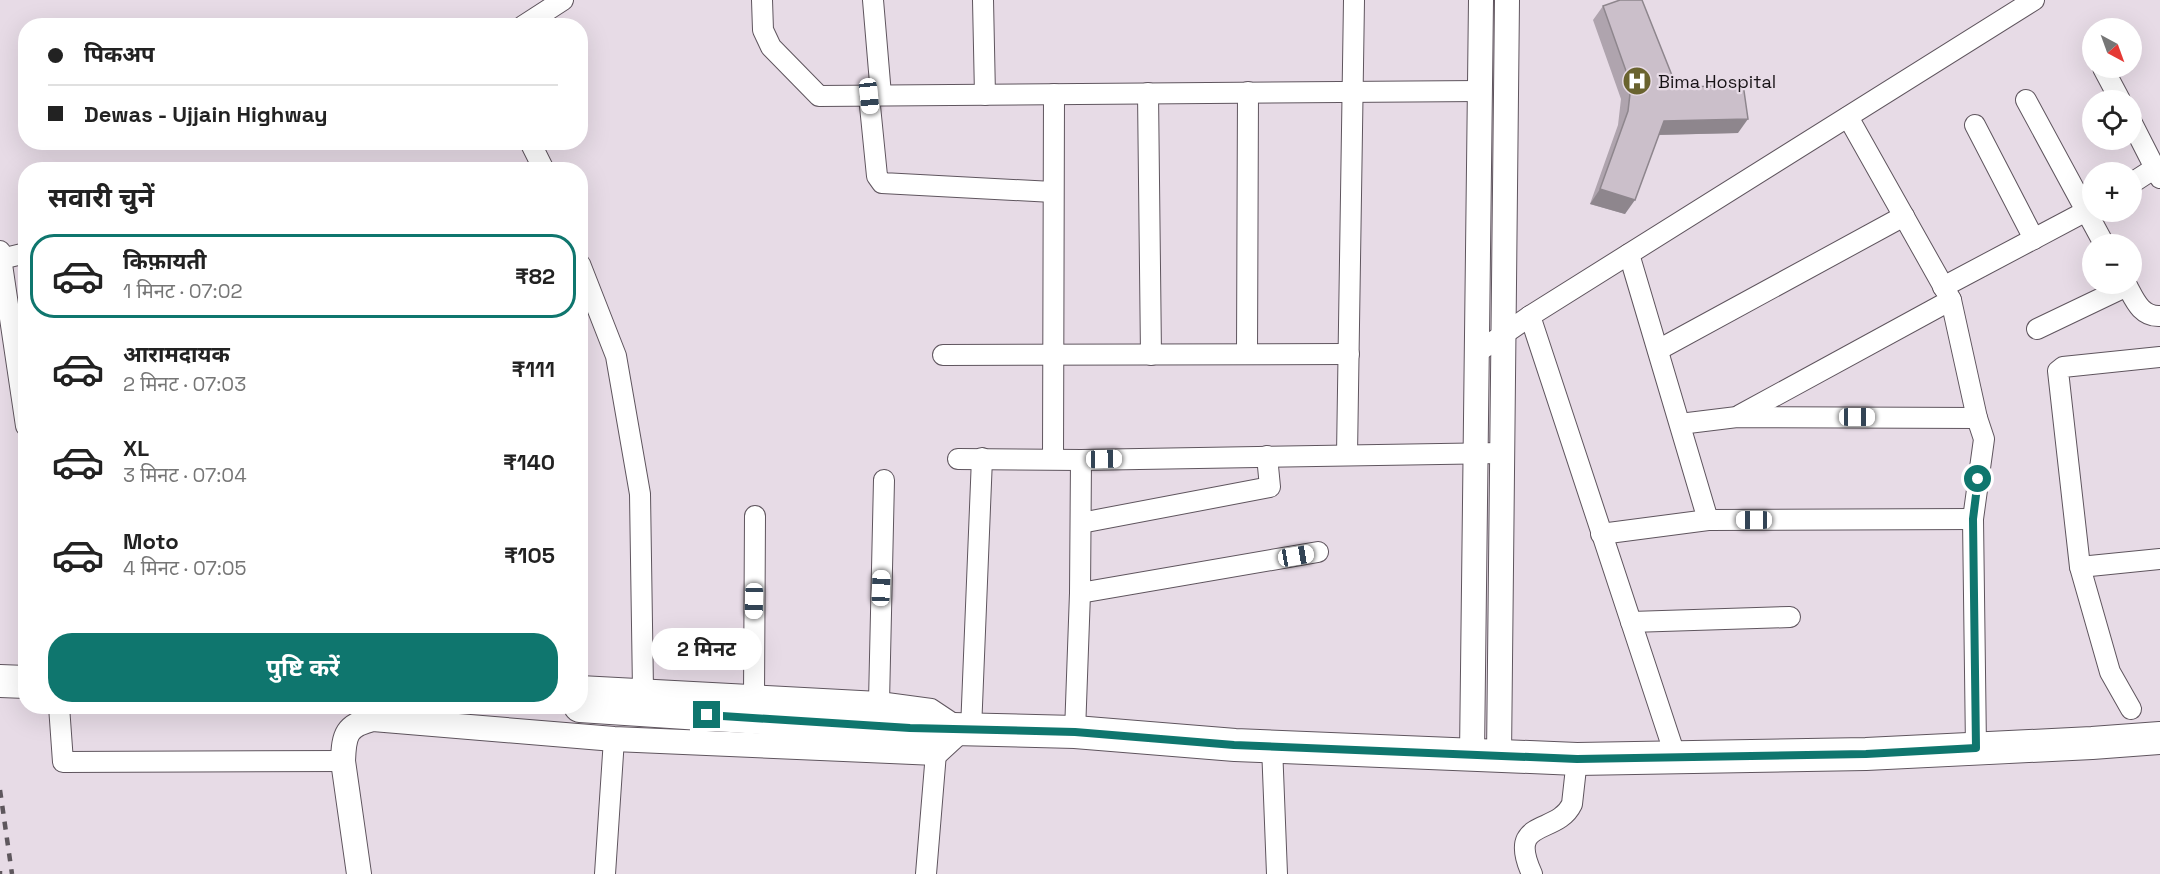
<!DOCTYPE html>
<html lang="hi">
<head>
<meta charset="utf-8">
<style>
	:root { --surface:#fff; --page:#f2f2f2; --text:#222; --muted:#767676; --line:#e0e0e0; --accent:#0f766e }
	body { margin:0; font-family:"Space Grotesk","Noto Sans Devanagari",sans-serif; background:var(--page); color:var(--text); height:100vh; display:flex; flex-direction:column; font-size:22px; white-space:nowrap }
	* { box-sizing:border-box; margin:0 }
	p { font-size:20px; color:var(--muted) }
	.icon { flex:none; width:33px; height:33px; fill:none; stroke:currentColor; stroke-width:2; stroke-linecap:round; stroke-linejoin:round }
	.map { position:relative; flex:1; overflow:hidden }
	.details { position:absolute; left:18px; top:162px; width:570px; height:552px; display:flex; flex-direction:column; background:var(--surface); border-radius:24px; box-shadow:0 6px 24px #0002 }
	.details>* { flex:none }
	.hud { position:absolute; left:18px; top:18px; width:570px; height:132px; border-radius:24px; box-shadow:0 6px 24px #0002; display:grid; align-content:center; height:132px; padding:0 30px; background:var(--surface) }
	.needle { width:39px; rotate:139deg }
	.tools { position:absolute; left:2082px; top:18px; display:grid; gap:12px }
	.tools a { display:grid; place-items:center; width:60px; height:60px; border-radius:50%; background:var(--surface); box-shadow:0 6px 24px #0002; font-size:30px }
	.end { position:absolute; width:27px; height:27px; margin:-14px; border:8px solid #0f766e; background:#fff; box-shadow:0 0 0 3px #fff }
	.from { border-radius:50% }
	.bubble { position:absolute; height:42px; border-radius:21px; background:var(--surface); box-shadow:0 6px 24px #0002; font-size:20px; font-weight:700; line-height:42px; text-align:center }
	.car { position:absolute; width:18px; height:36px; margin:-18px -9px; border-radius:8px; box-shadow:0 0 4px 2px #0007; background:linear-gradient(#fff 24%,#345 0 40%,#fff 0 76%,#345 0 86%,#fff 0) }
	.hud b { display:flex; align-items:center; gap:21px; height:57px; font-size:22px }
	.hud b+b { border-top:2px solid var(--line) }
	.hud i { width:15px; height:15px; background:var(--text) }
	ul { padding:0; list-style:none }
	li { display:flex; align-items:center; gap:18px; height:84px; margin:0 12px 9px; padding:0 18px; border:3px solid transparent; border-radius:24px }
	li div { flex:1 }
	li b { display:block; font-size:22px }
	li em { font-style:normal; font-weight:700 }
	li.on { border-color:var(--accent) }
	li>.icon { width:54px; height:54px; stroke-width:1.5 }
	h2 { padding:0 30px; font-size:27px; line-height:72px }
	.action { display:flex; gap:12px; margin-top:auto; padding:12px 30px }
	.action a { flex:1; height:69px; border-radius:24px; background:var(--accent); color:#fff; font-size:24px; font-weight:700; line-height:69px; text-align:center }
	.map>svg:first-child { display:block }
	.lines { fill:none; stroke-linecap:round; stroke-linejoin:round }
	.minor-casing { stroke:#5f555e; stroke-width:22 }
	.tertiary-casing { stroke:#5f555e; stroke-width:26 }
	.primary-casing { stroke:#5f555e; stroke-width:34 }
	.minor { stroke:#fff; stroke-width:20 }
	.tertiary { stroke:#fff; stroke-width:24 }
	.primary { stroke:#fff; stroke-width:32 }
	.rail { stroke:#5e575d; stroke-width:4.5; stroke-dasharray:8 8; stroke-linecap:butt }
	.wall { fill:#afa4ae }
	.shaded-wall { fill:#8e868d }
	.building { fill:#cbbfca; stroke:#8e868d; stroke-width:1.5 }
	.route { stroke:#0f766e; stroke-width:8 }
	.labels { text-anchor:middle; dominant-baseline:central; stroke-width:4.5; stroke-linejoin:round; paint-order:stroke }
	.poi-label { font-size:18px; fill:#171316; stroke:#e7dbe6; text-anchor:start }
</style>
</head>
<body>
<div class="map">
<svg width="2160" height="874" viewBox="0 0 2160 874">
	<rect width="100%" height="100%" fill="#e7dbe6"/>
	<g class="lines">
		<g class="minor-casing">
			<g id="minor">
				<path d="M762 0 763 30 771 47 819 96 1480 91"/>
				<path d="M873 0 881 95"/>
				<path d="M983 0 985 95"/>
				<path d="M523 26 563 0"/>
				<path d="M2103 68 2120 100"/>
				<path d="M1148 93 1151 355"/>
				<path d="M869 96 877 176 882 183 1053 192"/>
				<path d="M2026 100 2104 244"/>
				<path d="M2132 123 2160 178"/>
				<path d="M1975 125 2034 239"/>
				<path d="M530 142 544 170"/>
				<path d="M2132 183 2155 168 2160 169"/>
				<path d="M0 251 26 426"/>
				<path d="M1629 254 1708 520"/>
				<path d="M1 259 26 253"/>
				<path d="M580 264 616 356 640 494 643 690"/>
				<path d="M2126 284C2134 298 2140 317 2160 316"/>
				<path d="M1943 287 2092 208"/>
				<path d="M1951 300 1977 418"/>
				<path d="M1530 316 1676 758"/>
				<path d="M2037 329 2127 286"/>
				<path d="M1658 350 1904 216"/>
				<path d="M1478 352 1530 316 2034 0"/>
				<path d="M1247 354 1248 92"/>
				<path d="M943 355 1349 354"/>
				<path d="M2160 357 2063 367 2058 371 2080 567 2160 559"/>
				<path d="M1740 415 1951 300 1848 117"/>
				<path d="M1680 424 1737 417 1977 418 1984 439 1973 519 1976 748"/>
				<path d="M1347 455 1354 0"/>
				<path d="M1053 458 1054 94"/>
				<path d="M958 459 1081 460 1502 453"/>
				<path d="M1081 523 1270 487 1267 456"/>
				<path d="M1601 534 1708 520 1973 519"/>
				<path d="M2080 567 2110 672 2131 709"/>
				<path d="M1080 593 1318 552"/>
				<path d="M1631 622 1790 617"/>
				<path d="M580 686 879 702 931 709 958 727"/>
				<path d="M754 696 755 516"/>
				<path d="M879 702 884 480"/>
				<path d="M59 706 63 762 343 761"/>
				<path d="M971 730 982 458"/>
				<path d="M1075 732 1080 593 1081 460"/>
				<path d="M1272 746 1277 874"/>
				<path d="M605 874 614 739"/>
				<path d="M926 874 936 753"/>
				<path d="M1532 874C1506 817 1557 836 1572 804L1577 759"/>
			</g>
		</g>
		<g class="tertiary-casing">
			<g id="tertiary">
				<path d="M1472 755 1481 0"/>
				<path d="M1499 756 1507 0"/>
				<path d="M359 874 343 761C344 734 346 726 373 719L614 739 936 753 962 729"/>
			</g>
		</g>
		<g class="primary-casing">
			<g id="primary">
				<path d="M0 681 26 682"/>
				<path d="M580 706 910 728 1075 732 1235 745 1577 759 1866 754 2092 743 2160 738"/>
			</g>
		</g>
		<use href="#minor" class="minor"/>
		<use href="#tertiary" class="tertiary"/>
		<use href="#primary" class="primary"/>
		<g class="rail">
			<path d="M0 790 12 874"/>
			<path d="M0 871V874"/>
		</g>
	</g>
	<path class="wall" d="M1603 6 1677 88 1738 133 1659 135 1625 214 1590 204 1618 125 1621 99 1593 20Z"/>
	<g class="shaded-wall">
		<path d="M1748 119 1738 133 1654 135 1664 121Z"/>
		<path d="M1600 189 1635 200 1625 214 1590 204Z"/>
	</g>
	<path class="building" d="M1620 0H1642L1677 88 1743 84 1748 119 1664 121 1635 200 1600 189 1628 111 1631 85 1603 6Z"/>
	<g class="lines">
		<path class="route" d="M707 715 910 728 1075 732 1234 745 1577 759 1866 754 1976 748 1973 519 1978 479"/>
	</g>
	<defs>
		<g id="hospital-disc" transform="scale(1.5)"><circle r="9.5" fill="#6a632f" stroke="#e7dbe6"/><path d="M-5-5h3v3.5h4V-5h3V5h-3V1.5h-4V5h-3Z" fill="#fff"/></g>
	</defs>
	<g fill-rule="evenodd">
		<use href="#hospital-disc" x="1637" y="81"/>
	</g>
	<g class="labels">
		<g class="poi-label">
			<text x="1658" y="81">Bima Hospital</text>
		</g>
	</g>
</svg>
<div class="tools">
<a><svg class="needle" viewBox="-14 -14 28 28"><path d="M0-13l5 13h-10z" fill="#e53935"/><path d="M0 13l5-13h-10z" fill="#767676"/></svg></a>
<a><svg class="icon" aria-label="locate" viewBox="0 0 24 24"><circle cx="12" cy="12" r="6"/><path d="M12 2v4M12 18v4M2 12h4M18 12h4"/></svg></a>
<a>+</a>
<a>−</a>
</div>
<i class="end from" style="left:1978px;top:479px"></i>
<i class="end" style="left:707px;top:715px"></i>
<div class="bubble" style="left:651px;top:628px;width:111px">2 मिनट</div>
<i class="car" style="left:869px;top:96px;rotate:174deg"></i>
<i class="car" style="left:1857px;top:417px;rotate:90deg"></i>
<i class="car" style="left:1104px;top:459px;rotate:89deg"></i>
<i class="car" style="left:1754px;top:520px;rotate:270deg"></i>
<i class="car" style="left:1296px;top:556px;rotate:80deg"></i>
<i class="car" style="left:881px;top:588px;rotate:2deg"></i>
<i class="car" style="left:754px;top:601px;rotate:181deg"></i>
<div class="hud">
<b><i class="from"></i>पिकअप</b>
<b><i></i>Dewas - Ujjain Highway</b>
</div>
<section class="details">
<h2>सवारी चुनें</h2>
<ul>
<li class="on"><svg class="icon" aria-label="car" viewBox="0 0 24 24"><path d="M5 17H2v-5l4-1 3-4h7l3 4 3 1v5h-3M9 17h6M6 11h13"/><circle cx="7" cy="17" r="2"/><circle cx="17" cy="17" r="2"/></svg><div><b>किफ़ायती</b><p>1 मिनट · 07:02</p></div><em>₹82</em></li>
<li><svg class="icon" aria-label="car" viewBox="0 0 24 24"><path d="M5 17H2v-5l4-1 3-4h7l3 4 3 1v5h-3M9 17h6M6 11h13"/><circle cx="7" cy="17" r="2"/><circle cx="17" cy="17" r="2"/></svg><div><b>आरामदायक</b><p>2 मिनट · 07:03</p></div><em>₹111</em></li>
<li><svg class="icon" aria-label="car" viewBox="0 0 24 24"><path d="M5 17H2v-5l4-1 3-4h7l3 4 3 1v5h-3M9 17h6M6 11h13"/><circle cx="7" cy="17" r="2"/><circle cx="17" cy="17" r="2"/></svg><div><b>XL</b><p>3 मिनट · 07:04</p></div><em>₹140</em></li>
<li><svg class="icon" aria-label="car" viewBox="0 0 24 24"><path d="M5 17H2v-5l4-1 3-4h7l3 4 3 1v5h-3M9 17h6M6 11h13"/><circle cx="7" cy="17" r="2"/><circle cx="17" cy="17" r="2"/></svg><div><b>Moto</b><p>4 मिनट · 07:05</p></div><em>₹105</em></li>
</ul>
<div class="action"><a>पुष्टि करें</a></div>
</section>
</div>
</body>
</html>
